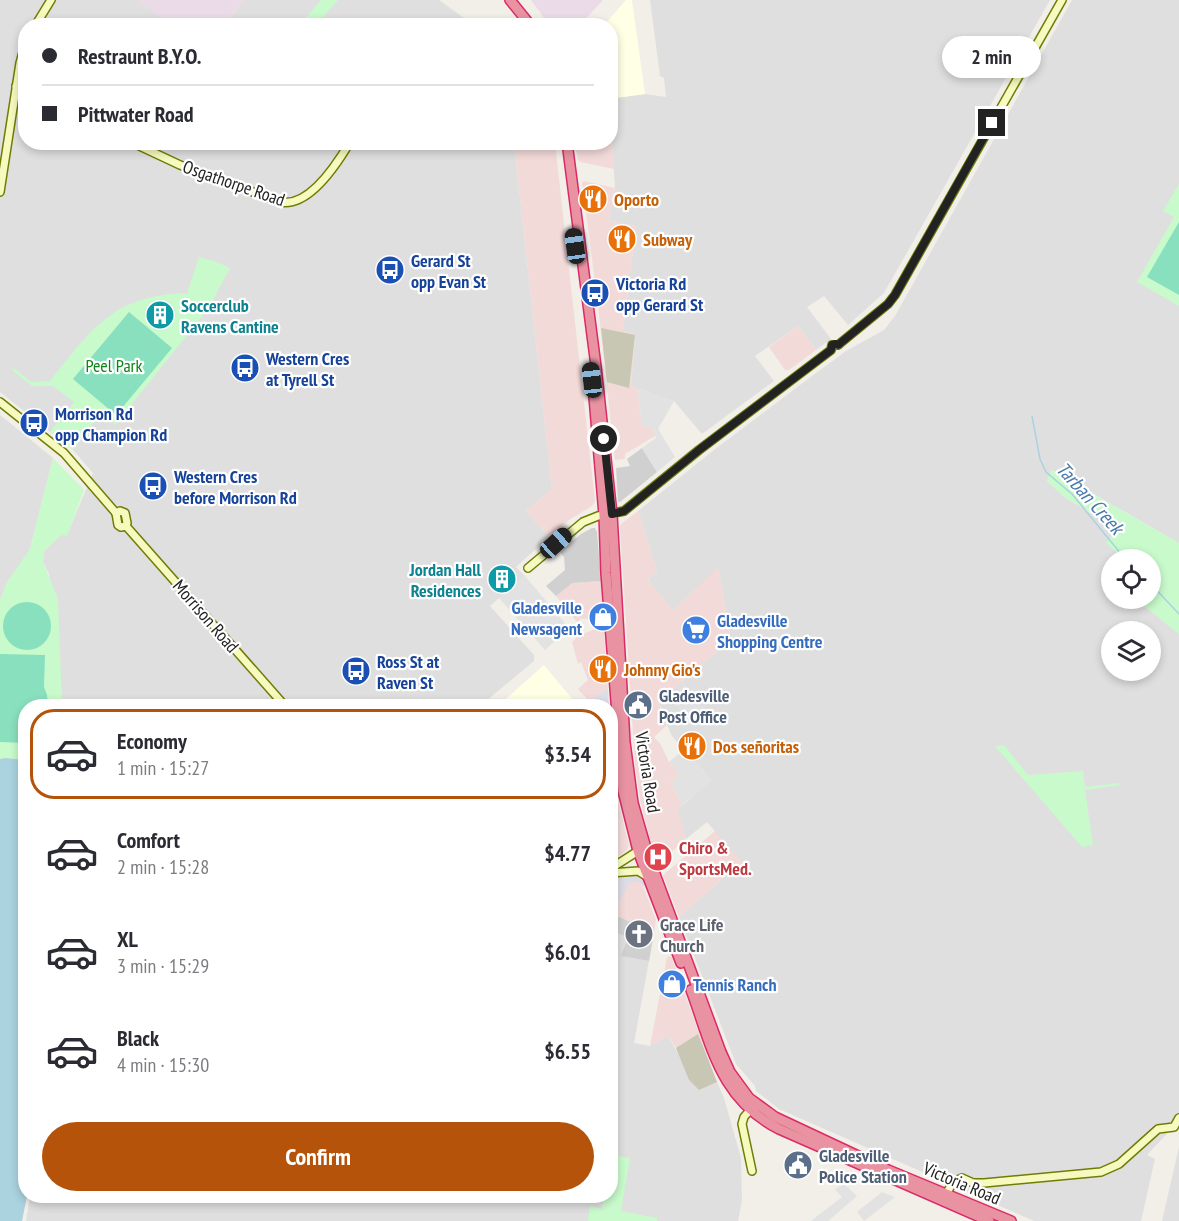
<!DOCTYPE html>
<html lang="en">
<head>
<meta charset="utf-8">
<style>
	:root { --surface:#fff; --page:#f7f7f7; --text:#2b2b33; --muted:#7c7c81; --line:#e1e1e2; --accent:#b45309 }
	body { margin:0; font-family:"PT Sans Narrow",sans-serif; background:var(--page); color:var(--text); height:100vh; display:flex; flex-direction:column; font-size:22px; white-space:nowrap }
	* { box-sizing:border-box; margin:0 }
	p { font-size:20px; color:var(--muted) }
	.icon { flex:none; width:33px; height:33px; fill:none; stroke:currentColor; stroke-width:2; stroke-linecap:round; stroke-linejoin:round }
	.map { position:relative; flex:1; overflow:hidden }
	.side { position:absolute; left:18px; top:699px; width:600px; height:504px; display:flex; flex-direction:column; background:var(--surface); border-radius:24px; box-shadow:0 3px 9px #0003 }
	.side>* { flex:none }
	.hud { position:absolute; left:18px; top:18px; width:600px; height:132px; border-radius:24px; box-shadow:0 3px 9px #0003; display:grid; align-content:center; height:132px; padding:0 24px; background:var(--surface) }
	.buttons { position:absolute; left:1101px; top:549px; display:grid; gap:12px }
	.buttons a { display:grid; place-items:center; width:60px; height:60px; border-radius:50%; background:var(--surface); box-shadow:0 3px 9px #0003; font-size:30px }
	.end { position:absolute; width:27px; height:27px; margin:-14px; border:8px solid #222; background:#fff; box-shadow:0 0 0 3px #fff }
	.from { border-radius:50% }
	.bubble { position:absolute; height:42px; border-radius:21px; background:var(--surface); box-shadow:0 3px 9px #0003; font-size:20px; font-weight:800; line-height:42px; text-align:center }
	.car { position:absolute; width:18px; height:36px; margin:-18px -9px; border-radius:8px; box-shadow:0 0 4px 2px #0007; background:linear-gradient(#222 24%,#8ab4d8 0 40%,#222 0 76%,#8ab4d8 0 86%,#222 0) }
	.hud b { display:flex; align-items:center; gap:21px; height:57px; font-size:22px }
	.hud b+b { border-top:2px solid var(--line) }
	.hud i { width:15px; height:15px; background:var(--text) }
	ul { padding:10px 0 0; list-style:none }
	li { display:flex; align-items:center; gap:18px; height:90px; margin:0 12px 9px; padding:0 12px; border:3px solid transparent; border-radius:24px }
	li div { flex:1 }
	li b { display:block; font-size:22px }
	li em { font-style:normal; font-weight:800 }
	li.selected { border-color:var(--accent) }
	li>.icon { width:54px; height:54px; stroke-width:1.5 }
	.cta { display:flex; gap:12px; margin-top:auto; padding:12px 24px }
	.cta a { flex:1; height:69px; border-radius:36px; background:var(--accent); color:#fff; font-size:24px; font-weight:800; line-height:69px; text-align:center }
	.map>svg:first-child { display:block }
	.residential { fill:#e0dfdf; fill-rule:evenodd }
	.commercial { fill:#f2dad9 }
	.industrial { fill:#ebdbe8 }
	.education { fill:#ffffe5 }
	.religious { fill:#d0d0d0 }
	.construction { fill:#c7c7b4 }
	.park { fill:#c8facc }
	.pitch { fill:#88e0be }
	.parking { fill:#e2e2e2 }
	.plaza { fill:#dddde8 }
	.water { fill:#aad3df }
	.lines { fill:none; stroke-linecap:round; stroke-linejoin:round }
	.stream { stroke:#aad3df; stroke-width:1.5 }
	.secondary-casing { stroke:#707d05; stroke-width:10 }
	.highway-casing { stroke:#dc2a67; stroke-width:12 }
	.secondary { stroke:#f7fabf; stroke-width:7 }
	.highway { stroke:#e892a2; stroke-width:9 }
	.route { stroke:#222; stroke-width:8 }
	.labels { text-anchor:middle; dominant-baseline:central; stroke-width:4.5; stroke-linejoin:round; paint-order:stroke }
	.street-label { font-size:18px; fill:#222; stroke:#fff }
	.food-label { font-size:18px; font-weight:bold; fill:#c56008; stroke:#fff; text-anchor:start }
	.transit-label { font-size:18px; font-weight:bold; fill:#164399; stroke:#fff; text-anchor:start }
	.culture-label { font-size:18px; font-weight:bold; fill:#0d838f; stroke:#fff; text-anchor:start }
	.park-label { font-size:18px; fill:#0c8416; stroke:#fff }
	.shop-label { font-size:18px; font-weight:bold; fill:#366cbe; stroke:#fff; text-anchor:start }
	.service-label { font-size:18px; font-weight:bold; fill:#4e5e75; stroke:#fff; text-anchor:start }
	.health-label { font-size:18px; font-weight:bold; fill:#be3a42; stroke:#fff; text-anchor:start }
	.worship-label { font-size:18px; font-weight:bold; fill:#5b616d; stroke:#fff; text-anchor:start }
	.water-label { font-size:20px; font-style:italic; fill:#4a7aab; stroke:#fff }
</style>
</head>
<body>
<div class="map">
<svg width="1179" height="1221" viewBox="0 0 1179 1221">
	<rect width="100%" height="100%" fill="#f2efe9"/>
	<g class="residential">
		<path d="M0 0H138L173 25 26 26V142L514 143 552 489 526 511 549 537 516 567 525 576 490 606 534 655V661L480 706H62L59 655 49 574 43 562 44 551 61 535H67L93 473 73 450 0 392Z"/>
		<path d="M244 0H439L474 25 223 26Z"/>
		<path d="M650 0H1050L884 293 848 325 824 296 807 307 831 339 816 350 798 326 755 356 774 381 702 434 674 401 631 386 635 334 623 331 636 226 608 220 615 188 610 120 615 119 614 107 616 98 645 94 666 97 664 78 660 76Z"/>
		<path d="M1072 0H1179V543L1052 470 1047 481 1064 497 1118 529 1107 543 1124 559 1112 560V598L1136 599 1179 634V1121L1147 1155 1155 1159 1141 1221H1034L779 1109 756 1091 755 1086 736 1064 679 917 731 871 745 867 707 822 686 839 677 810 711 780 672 736 662 714 663 712 658 702 731 640 718 568 673 610 648 580 657 572 638 511 714 450 804 382 846 351 884 330 895 316ZM1112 632H1150V670H1112Z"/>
		<path d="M0 415 53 458 30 549 0 600Z"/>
		<path d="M611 931 628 937 621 956 649 961 634 1043 650 1046 668 1036 699 1090 717 1082 724 1098 741 1158 742 1200 738 1221H26L30 1196H610Z"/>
		<path d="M1179 1146V1221H1162L1179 1147Z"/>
	</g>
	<g class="commercial">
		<path d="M611 137 614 169 580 162 578 160 575 143 610 142Z"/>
		<path d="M514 143H555L595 501 592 506 569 520 549 537 526 511 552 489Z"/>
		<path d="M584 181 615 188 608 220 636 226 623 331 635 334 631 386 637 388 642 426 652 427 655 436 625 454V459L615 460 598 305 582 183Z"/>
		<path d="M798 326 816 350 789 370H785L769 347Z"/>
		<path d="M638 511 657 572 648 580 673 610 718 567 731 640 658 702 667 725 654 737 661 745 669 762 678 773V776L671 783 682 805 678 810 686 839 659 863 652 847 640 798 635 766 620 527 621 524Z"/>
		<path d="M601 581 603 615 600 618 581 619 577 622 556 596 571 583Z"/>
		<path d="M595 629H601L604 632 608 689 589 701 578 689 588 680 581 662 578 664 572 642 578 636Z"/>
		<path d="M610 746 617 796 629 845 627 850 611 862Z"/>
		<path d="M715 831 746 867 735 875 731 871 679 917 663 875Z"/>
		<path d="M615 874 630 882H639L643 886 656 920 654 933 611 913V878Z"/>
		<path d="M671 956 717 1082 699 1090 689 1080 676 1048 668 1036 650 1046 667 957Z"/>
	</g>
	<g class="industrial">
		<path d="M138 0H244L223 25 173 26Z"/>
		<path d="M531 0H603L580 25 550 26Z"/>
	</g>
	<g class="education">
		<path d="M626 0H632L645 94 616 98 617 107 614 108 615 119 611 120 610 26 604 25Z"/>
		<path d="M544 665 578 706H498Z"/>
	</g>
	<g class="religious">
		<path d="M642 448 657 472 620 502H618L616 468 630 466 627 459Z"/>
		<path d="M592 528H595L597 532 601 581 572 583 556 596 546 586 565 570 564 557 560 552 581 534Z"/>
		<path d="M611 913 654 933 649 961 621 956 628 937 611 931Z"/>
	</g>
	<g class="construction">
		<path d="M601 328 635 335 629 388 607 382Z"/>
		<path d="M698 1034 717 1082 699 1090 689 1080 676 1048Z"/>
	</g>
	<g class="park">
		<path d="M321 0H338L316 25H300Z"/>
		<path d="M1179 184V306L1137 282 1174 217 1163 211Z"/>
		<path d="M199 257 217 262 230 268 208 309 115 425 102 411 73 450 50 432 74 402 53 386H32L12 370 14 368 31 382 50 381C92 329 113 295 187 293Z"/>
		<path d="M53 458 84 490 67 536 61 535 44 551 43 562 58 599 62 706H26L25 760 5 758 0 759V600L7 582 30 549Z"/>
		<path d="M1051 470 1179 543V634L1136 599 1150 598V560L1124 559 1106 543 1118 528 1064 497 1047 481Z"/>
		<path d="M1004 745 1028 775 1083 771 1085 787 1120 783V785L1085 790 1093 845 1082 847 995 746Z"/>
		<path d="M612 1155 630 1158 621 1211 657 1218V1221H588L590 1206 602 1209 604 1196H610Z"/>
	</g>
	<g class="pitch">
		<path d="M1179 222V295L1147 277Z"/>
		<path d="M129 312 172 348 116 415 73 379Z"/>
		<circle cx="27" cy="626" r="24"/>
		<path d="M0 654 45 655 44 687 47 695 48 706H26L25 743 0 742Z"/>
	</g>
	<g class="parking">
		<path d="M637 388 674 401 658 429 675 457 657 472 642 448 656 438 652 427 642 426Z"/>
		<path d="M525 576 569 628 545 650 499 598Z"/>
		<path d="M685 684 704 708 689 721 670 698Z"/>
		<path d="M684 750 711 780 682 805 671 783 678 776V773L669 762Z"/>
		<path d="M844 1184 857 1196 828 1221H811L842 1197 835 1189Z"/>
		<path d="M882 1192 895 1197 864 1221 857 1212Z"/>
	</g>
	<g class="plaza">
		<path d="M608 689 609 706H584L589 701Z"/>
		<path d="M637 873 644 877 647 884 643 886 639 882H630L614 911 611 909V894L619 879 615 874Z"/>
	</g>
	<path class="water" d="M5 758 26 760V1196H27L22 1221H0V759Z"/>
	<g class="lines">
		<g class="stream">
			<path d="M1032 416 1040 459 1046 472 1072 494 1126 560"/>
			<path d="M1150 583 1179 614"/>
		</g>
		<g class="secondary-casing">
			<g id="secondary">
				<path d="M35 26 51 0"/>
				<path d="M16 86 26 91"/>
				<path d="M131 142 180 165 280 202C309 208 337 164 350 142"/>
				<path d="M0 192 20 63 26 41"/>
				<path d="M838 345 888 304 895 295 1062 0"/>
				<path d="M0 402 64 453 116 513"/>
				<path d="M116 513 120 511 125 513 127 523 126 526"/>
				<path d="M116 513 118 525 121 527 126 526"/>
				<path d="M126 526 285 706"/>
				<path d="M528 568 583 522 598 516 624 511 699 450 831 350 832 345H838"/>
				<path d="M610 869 638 851H642"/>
				<path d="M610 873 638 871 648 877"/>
				<path d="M752 1171 742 1124 744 1117 753 1107"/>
				<path d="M944 1198 953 1182 962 1178 973 1183H984L1101 1172 1119 1164 1158 1129 1174 1127 1179 1118"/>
			</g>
		</g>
		<g class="highway-casing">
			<g id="highway">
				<path d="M510 0 531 26"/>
				<path d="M567 142 596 366 612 514 625 742 633 803 648 855 721 1052 730 1072 749 1098 775 1117 888 1170 1011 1221"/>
				<path d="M594 397 604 515 606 573 623 791 638 851 681 963"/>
				<path d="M691 990C712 1047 720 1099 779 1129L989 1221"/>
			</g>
		</g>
		<use href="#secondary" class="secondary"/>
		<use href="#highway" class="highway"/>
	</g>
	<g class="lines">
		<path class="route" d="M604 439 612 514 624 511 699 450 831 350 832 345 836 344 838 345 888 304 895 295 992 123"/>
	</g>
	<defs>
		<g id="restaurant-disc" transform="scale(1.5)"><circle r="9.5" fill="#e8710a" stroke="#fff"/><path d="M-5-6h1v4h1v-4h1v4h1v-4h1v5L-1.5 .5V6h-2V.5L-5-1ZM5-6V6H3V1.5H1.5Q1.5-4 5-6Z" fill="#fff"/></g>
		<g id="bus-disc" transform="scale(1.5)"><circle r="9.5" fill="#1a4fb4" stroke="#fff"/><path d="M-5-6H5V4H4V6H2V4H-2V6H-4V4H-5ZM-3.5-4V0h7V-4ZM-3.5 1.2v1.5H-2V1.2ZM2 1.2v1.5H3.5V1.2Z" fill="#fff"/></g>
		<g id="building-disc" transform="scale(1.5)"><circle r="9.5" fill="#0f9aa8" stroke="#fff"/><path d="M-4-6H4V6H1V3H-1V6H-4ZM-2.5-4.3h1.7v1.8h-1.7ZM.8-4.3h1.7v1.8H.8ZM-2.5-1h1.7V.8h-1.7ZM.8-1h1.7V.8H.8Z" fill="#fff"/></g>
		<g id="shop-disc" transform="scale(1.5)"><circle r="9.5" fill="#3f7fe0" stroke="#fff"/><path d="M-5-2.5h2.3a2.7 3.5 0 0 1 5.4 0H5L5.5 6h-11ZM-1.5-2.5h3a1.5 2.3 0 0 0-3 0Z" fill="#fff"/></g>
		<g id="supermarket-disc" transform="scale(1.5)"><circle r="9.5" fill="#3f7fe0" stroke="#fff"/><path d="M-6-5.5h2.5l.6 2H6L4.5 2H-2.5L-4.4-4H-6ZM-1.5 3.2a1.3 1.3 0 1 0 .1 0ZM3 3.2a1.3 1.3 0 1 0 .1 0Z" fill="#fff"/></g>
		<g id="civic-disc" transform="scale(1.5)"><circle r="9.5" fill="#5c6f8a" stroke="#fff"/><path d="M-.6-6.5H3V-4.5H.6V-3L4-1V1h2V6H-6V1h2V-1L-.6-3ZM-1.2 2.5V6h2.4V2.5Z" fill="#fff"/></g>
		<g id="hospital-disc" transform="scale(1.5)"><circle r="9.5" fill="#e0444e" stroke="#fff"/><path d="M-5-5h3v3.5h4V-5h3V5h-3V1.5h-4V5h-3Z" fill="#fff"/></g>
		<g id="church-disc" transform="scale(1.5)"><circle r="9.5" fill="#6b7280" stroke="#fff"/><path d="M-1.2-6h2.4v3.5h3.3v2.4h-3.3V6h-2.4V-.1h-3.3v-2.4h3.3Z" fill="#fff"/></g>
	</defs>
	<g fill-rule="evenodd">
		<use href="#restaurant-disc" x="593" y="199"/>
		<use href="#restaurant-disc" x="622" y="239"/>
		<use href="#bus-disc" x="390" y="270"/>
		<use href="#bus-disc" x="595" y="293"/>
		<use href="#building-disc" x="160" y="315"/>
		<use href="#bus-disc" x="245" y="368"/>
		<use href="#bus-disc" x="34" y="423"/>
		<use href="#bus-disc" x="153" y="486"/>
		<use href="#building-disc" x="502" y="579"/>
		<use href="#shop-disc" x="603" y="617"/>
		<use href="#supermarket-disc" x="696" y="630"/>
		<use href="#restaurant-disc" x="603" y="669"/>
		<use href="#bus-disc" x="356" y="671"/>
		<use href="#civic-disc" x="638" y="705"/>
		<use href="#restaurant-disc" x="692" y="746"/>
		<use href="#hospital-disc" x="658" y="857"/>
		<use href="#church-disc" x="639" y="934"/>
		<use href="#shop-disc" x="672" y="984"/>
		<use href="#civic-disc" x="798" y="1165"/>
	</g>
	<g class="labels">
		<g class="street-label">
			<text transform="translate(234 183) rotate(19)">Osgathorpe Road</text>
			<text transform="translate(206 616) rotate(49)">Morrison Road</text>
			<text transform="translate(648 772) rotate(81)">Victoria Road</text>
			<text transform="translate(962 1183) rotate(23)">Victoria Road</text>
		</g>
		<g class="food-label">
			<text x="614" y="199">Oporto</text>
			<text x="643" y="239">Subway</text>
			<text x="624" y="669">Johnny Gio's</text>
			<text x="713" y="746">Dos señoritas</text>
		</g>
		<g class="transit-label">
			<text x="411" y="260">Gerard St<tspan x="411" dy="21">opp Evan St</tspan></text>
			<text x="616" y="283">Victoria Rd<tspan x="616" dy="21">opp Gerard St</tspan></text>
			<text x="266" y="358">Western Cres<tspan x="266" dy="21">at Tyrell St</tspan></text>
			<text x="55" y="413">Morrison Rd<tspan x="55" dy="21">opp Champion Rd</tspan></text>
			<text x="174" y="476">Western Cres<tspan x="174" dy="21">before Morrison Rd</tspan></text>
			<text x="377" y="661">Ross St at<tspan x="377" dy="21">Raven St</tspan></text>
		</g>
		<g class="culture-label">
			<text x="181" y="305">Soccerclub<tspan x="181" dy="21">Ravens Cantine</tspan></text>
			<text x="481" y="569" text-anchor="end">Jordan Hall<tspan x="481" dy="21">Residences</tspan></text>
		</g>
		<g class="park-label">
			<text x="114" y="365">Peel Park</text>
		</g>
		<g class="shop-label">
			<text x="582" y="607" text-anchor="end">Gladesville<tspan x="582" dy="21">Newsagent</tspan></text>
			<text x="717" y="620">Gladesville<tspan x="717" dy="21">Shopping Centre</tspan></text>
			<text x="693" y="984">Tennis Ranch</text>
		</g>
		<g class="service-label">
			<text x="659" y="695">Gladesville<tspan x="659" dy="21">Post Office</tspan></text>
			<text x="819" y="1155">Gladesville<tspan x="819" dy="21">Police Station</tspan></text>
		</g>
		<g class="health-label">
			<text x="679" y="847">Chiro &amp;<tspan x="679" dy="21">SportsMed.</tspan></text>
		</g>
		<g class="worship-label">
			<text x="660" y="924">Grace Life<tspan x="660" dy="21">Church</tspan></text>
		</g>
		<g class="water-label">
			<text transform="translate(1090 498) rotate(48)">Tarban Creek</text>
		</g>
	</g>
</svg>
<div class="buttons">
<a><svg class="icon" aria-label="locate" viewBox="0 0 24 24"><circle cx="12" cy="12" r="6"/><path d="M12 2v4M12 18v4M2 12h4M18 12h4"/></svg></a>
<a><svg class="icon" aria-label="layers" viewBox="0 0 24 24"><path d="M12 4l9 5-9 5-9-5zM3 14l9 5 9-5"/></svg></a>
</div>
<i class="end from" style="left:604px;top:439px"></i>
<i class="end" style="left:992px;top:123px"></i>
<div class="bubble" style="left:942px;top:36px;width:99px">2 min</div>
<i class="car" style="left:575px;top:246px;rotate:352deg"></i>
<i class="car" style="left:592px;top:380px;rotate:353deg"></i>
<i class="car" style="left:556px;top:543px;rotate:48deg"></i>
<div class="hud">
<b><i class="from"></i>Restraunt B.Y.O.</b>
<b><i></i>Pittwater Road</b>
</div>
<section class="side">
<ul>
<li class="selected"><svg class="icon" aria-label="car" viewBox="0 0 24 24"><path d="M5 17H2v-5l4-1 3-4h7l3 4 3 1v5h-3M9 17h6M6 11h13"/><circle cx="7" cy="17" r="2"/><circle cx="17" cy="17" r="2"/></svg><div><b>Economy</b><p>1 min · 15:27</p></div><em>$3.54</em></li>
<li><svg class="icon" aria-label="car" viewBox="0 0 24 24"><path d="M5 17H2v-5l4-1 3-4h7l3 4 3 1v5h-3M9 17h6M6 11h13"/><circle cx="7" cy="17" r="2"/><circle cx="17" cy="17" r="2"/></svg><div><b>Comfort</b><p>2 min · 15:28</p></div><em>$4.77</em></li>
<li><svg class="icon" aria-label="car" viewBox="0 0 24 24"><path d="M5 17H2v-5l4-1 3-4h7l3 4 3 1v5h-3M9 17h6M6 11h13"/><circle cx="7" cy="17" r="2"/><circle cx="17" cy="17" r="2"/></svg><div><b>XL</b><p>3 min · 15:29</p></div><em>$6.01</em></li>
<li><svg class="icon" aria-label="car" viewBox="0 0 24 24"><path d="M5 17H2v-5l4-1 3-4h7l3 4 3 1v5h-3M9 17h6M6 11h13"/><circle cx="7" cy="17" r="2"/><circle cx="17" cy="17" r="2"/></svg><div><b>Black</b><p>4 min · 15:30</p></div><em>$6.55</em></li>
</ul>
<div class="cta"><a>Confirm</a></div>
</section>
</div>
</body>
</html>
